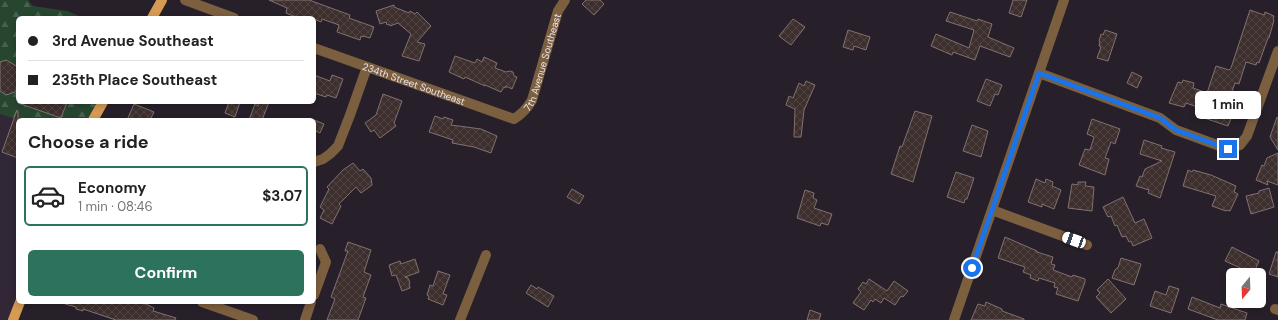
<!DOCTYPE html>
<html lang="en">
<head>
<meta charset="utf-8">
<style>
	:root { --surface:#fff; --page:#f2f2f2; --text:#222; --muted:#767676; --line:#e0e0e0; --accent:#2c725d }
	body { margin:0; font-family:"DM Sans",sans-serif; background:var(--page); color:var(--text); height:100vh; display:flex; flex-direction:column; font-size:15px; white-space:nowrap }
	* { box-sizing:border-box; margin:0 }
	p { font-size:13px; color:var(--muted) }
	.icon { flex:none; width:22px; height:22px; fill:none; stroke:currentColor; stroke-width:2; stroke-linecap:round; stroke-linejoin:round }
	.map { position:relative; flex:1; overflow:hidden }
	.sheet { position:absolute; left:16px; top:118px; width:300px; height:186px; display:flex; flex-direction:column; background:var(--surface); border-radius:6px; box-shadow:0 2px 6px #0003 }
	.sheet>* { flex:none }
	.guide { position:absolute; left:16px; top:16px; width:300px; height:88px; border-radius:6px; box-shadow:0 2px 6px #0003; display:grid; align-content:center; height:88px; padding:0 12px; background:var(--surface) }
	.needle { width:26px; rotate:199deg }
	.controls { position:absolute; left:1226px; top:268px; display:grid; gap:8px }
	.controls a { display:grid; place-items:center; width:40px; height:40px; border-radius:6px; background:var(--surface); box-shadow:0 2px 6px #0003; font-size:20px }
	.end { position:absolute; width:18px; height:18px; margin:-9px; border:5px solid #1a73e8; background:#fff; box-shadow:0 0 0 2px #fff }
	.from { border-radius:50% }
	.bubble { position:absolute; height:28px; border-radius:6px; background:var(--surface); box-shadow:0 2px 6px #0003; font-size:13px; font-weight:700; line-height:28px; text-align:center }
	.car { position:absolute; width:12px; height:24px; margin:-12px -6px; border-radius:5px; box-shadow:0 0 3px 1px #0007; background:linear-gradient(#fff 24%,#345 0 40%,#fff 0 76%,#345 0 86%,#fff 0) }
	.guide b { display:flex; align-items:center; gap:14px; height:38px; font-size:15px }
	.guide b+b { border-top:1px solid var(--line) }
	.guide i { width:10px; height:10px; background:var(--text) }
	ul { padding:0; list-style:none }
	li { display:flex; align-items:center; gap:12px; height:60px; margin:0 8px 6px; padding:0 4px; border:2px solid transparent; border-radius:6px }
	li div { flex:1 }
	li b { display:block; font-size:15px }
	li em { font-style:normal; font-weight:700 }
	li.selected { border-color:var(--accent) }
	li>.icon { width:36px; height:36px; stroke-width:1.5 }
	h2 { padding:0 12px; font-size:18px; line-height:48px }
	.action { display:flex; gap:8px; margin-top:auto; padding:8px 12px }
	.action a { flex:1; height:46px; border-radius:6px; background:var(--accent); color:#fff; font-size:16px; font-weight:700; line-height:46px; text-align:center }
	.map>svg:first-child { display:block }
	.built { fill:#312736 }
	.forest { fill:url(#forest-firs) }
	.building { fill:url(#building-cross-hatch); stroke:#827170 }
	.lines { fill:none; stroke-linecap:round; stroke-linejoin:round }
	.minor { stroke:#7c5f3e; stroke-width:10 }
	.major { stroke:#d69a52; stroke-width:10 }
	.route { stroke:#1a73e8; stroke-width:5 }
	.labels { text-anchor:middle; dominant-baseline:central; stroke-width:3; stroke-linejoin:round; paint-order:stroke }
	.street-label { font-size:10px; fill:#e9e5ec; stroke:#1d1720 }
</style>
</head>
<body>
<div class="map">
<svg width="1278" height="320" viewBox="0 0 1278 320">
	<defs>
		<pattern id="forest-firs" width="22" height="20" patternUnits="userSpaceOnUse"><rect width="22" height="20" fill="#27462f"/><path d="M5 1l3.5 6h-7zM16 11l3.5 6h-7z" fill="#46614d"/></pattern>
		<pattern id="building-cross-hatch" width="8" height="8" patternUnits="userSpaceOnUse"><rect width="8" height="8" fill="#3d2f2d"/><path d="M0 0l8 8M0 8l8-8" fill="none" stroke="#504341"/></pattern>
	</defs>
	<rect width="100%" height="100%" fill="#27202a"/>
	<path class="built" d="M0 114 18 120V301L11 320H0Z"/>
	<path class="forest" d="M0 0H28L33 6 67 11 84 18H18V102H103L93 120H18L0 114Z"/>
	<g class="building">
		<path d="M269 0H309L350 15 349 18 374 27 370 38 363 36V37L361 36 360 40 337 32 339 25 322 19 321 22 314 19V18H303L296 16V17L286 13 287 8Z"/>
		<path d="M586 0H600L604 4 594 15 582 4Z"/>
		<path d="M1013 0H1027L1021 17 1009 13Z"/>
		<path d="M394 5V7L409 13 410 11 415 14 417 12 431 26 417 42 425 44 419 61 402 56 411 34 398 23 390 26 389 24 387 25 386 22 380 24 376 11Z"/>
		<path d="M1250 10 1264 15 1265 12 1274 16 1273 19 1274 20 1269 38H1268L1259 63 1257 62 1256 65 1246 62 1239 84 1235 83 1231 94 1228 93 1222 107 1234 111 1228 126 1204 118 1205 117 1201 116 1203 109 1186 103 1184 107 1169 103 1178 82 1182 83 1183 80 1194 83 1193 88 1207 93 1216 66 1229 70 1231 68Z"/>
		<path d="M950 12 977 21 978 19 992 24 988 37 1014 48 1010 57 980 46 975 60 953 52 952 55 931 46 936 34 969 48 974 30 946 21Z"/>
		<path d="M793 19 805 27 791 45 779 36Z"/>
		<path d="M848 30 870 37 866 50 854 46 853 50 843 47Z"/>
		<path d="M1105 30 1117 34 1108 61 1097 58 1101 47 1099 46 1100 41H1099L1101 34 1103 35Z"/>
		<path d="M455 56 475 63 477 59 482 62 484 57 497 63 495 68 506 72 510 71 513 72 514 76 517 77 512 89 506 86V88L504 87 501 92 485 85V86L465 77 464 79 449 72Z"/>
		<path d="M6 60 18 67V86L15 92 6 95 0 91V62Z"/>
		<path d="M1132 72 1142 77 1137 88 1127 83Z"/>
		<path d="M314 75 330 81 332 75 343 79 336 98 327 95 326 97 314 93Z"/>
		<path d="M986 79 1002 85 998 95 995 94 990 106 977 101Z"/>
		<path d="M806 81 815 85 804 110 801 137H794L795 109 786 105 789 96 793 98 799 83 804 86Z"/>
		<path d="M383 94 402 101 394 123 396 126 380 138 374 130 371 132 365 123 376 115Z"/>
		<path d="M18 102H67L61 118 18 103Z"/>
		<path d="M229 102H240L235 117 225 113Z"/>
		<path d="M259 102H269L262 120H249L255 104 258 106Z"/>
		<path d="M134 104 154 112 150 120H127Z"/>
		<path d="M17 110 18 111V158L2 152Z"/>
		<path d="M915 111 932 116 913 182 891 174 900 146 902 147Z"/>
		<path d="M435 116 443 119 444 117 453 120 451 125 481 129 497 136 491 153 474 147 452 143 453 140 429 132Z"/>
		<path d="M1277 117 1278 118V150L1270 137Z"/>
		<path d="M1092 119 1120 129 1115 144 1111 142 1105 158 1109 159 1105 175 1079 165 1085 149 1090 150 1094 137 1087 134Z"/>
		<path d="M314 120 324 124 320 133 314 130Z"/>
		<path d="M972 125 988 131 981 157 963 151Z"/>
		<path d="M1144 140 1162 146 1161 148 1175 152 1160 198 1148 193 1149 190 1136 186 1140 176 1142 177 1145 169 1162 161 1140 154Z"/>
		<path d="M1278 153V185L1267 181 1268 185 1256 180 1262 165 1264 166 1267 158Z"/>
		<path d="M353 163 360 171 363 169 371 178 372 185 361 193 356 187 339 204 341 206 332 224 320 218 324 210 320 207 329 189 327 187 343 170Z"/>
		<path d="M1188 170 1192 172 1193 170 1211 175 1236 186 1234 192 1238 194 1230 211 1227 210 1226 211 1212 206 1216 196 1183 186Z"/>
		<path d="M956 172 974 178 967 199H965L964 203 947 197Z"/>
		<path d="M1036 179 1045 183 1046 179 1053 182 1052 186 1061 190 1054 209 1042 204V207L1028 202Z"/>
		<path d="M1078 182H1086L1085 186 1094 187 1092 211 1068 208 1072 184 1078 185Z"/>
		<path d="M1269 188 1274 207 1251 214 1246 196 1259 193V191Z"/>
		<path d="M572 189 584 196 579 204 567 197Z"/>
		<path d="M805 190 814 193 813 198 817 200 814 208 832 214 828 225 821 223 820 226 797 218Z"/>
		<path d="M1123 197 1135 223 1144 219 1152 238 1133 246 1131 241 1129 242 1126 236 1122 237 1117 225 1115 226 1111 216 1108 217 1103 207Z"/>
		<path d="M1005 237 1037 251V252L1053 257 1051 264 1055 265 1053 270 1072 277 1073 275 1085 279V282L1078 301 1056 294 1058 288 1054 287 1055 283 1039 278 1038 281 1030 278 1031 275 1023 272 1025 267 998 258Z"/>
		<path d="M348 242 371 250 364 272 371 275 363 297 366 298 358 320H327L335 299 331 297 348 251H345Z"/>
		<path d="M1232 247 1259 261 1254 272 1246 268 1245 270 1225 261Z"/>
		<path d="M1276 252H1278V277L1269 274Z"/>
		<path d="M1121 258 1141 264 1134 285 1112 278 1115 270 1117 268H1118Z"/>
		<path d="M415 259 419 272 405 277 408 278 410 283 409 284 410 288 402 291 396 275 392 276 389 265 400 261 401 264Z"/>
		<path d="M438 271 450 275 443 294 447 295 443 305 428 299 429 296 427 295 430 285 433 286Z"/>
		<path d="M869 279 887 291 894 281 908 291 903 297 901 296 895 305 884 298 881 303 875 299 873 302 871 300 864 310 853 303 861 292 858 289 863 282 866 284Z"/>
		<path d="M1108 279 1126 299 1111 313 1096 297 1100 293 1097 290Z"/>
		<path d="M531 285 537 289 538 287 554 296 548 307 526 293Z"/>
		<path d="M1169 286 1179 289 1171 313 1150 306 1155 291 1166 295Z"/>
		<path d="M1192 297 1220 308 1221 304 1247 313 1245 320H1218L1188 309Z"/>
		<path d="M66 302H142L154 308 153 311 176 318 175 320H116L83 309V311L76 309V307L65 304Z"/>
		<path d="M986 302 1002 309V311L1024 319V320H971L978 304 985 306Z"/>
		<path d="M810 310 821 314 819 320H807Z"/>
	</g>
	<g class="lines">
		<g class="minor">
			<path d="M185 0 234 18"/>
			<path id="s1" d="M314 48 514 119C522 114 527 109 532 100L558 11 565 0"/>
			<path d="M1039 73 1160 118 1176 130 1228 149 1240 145 1247 136 1278 51"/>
			<path d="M314 162 323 159 330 154 338 146 350 115 367 67"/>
			<path d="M992 210 1087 245"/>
			<path d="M314 295 326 262 320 249"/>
			<path d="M202 302 253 320"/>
			<path d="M1275 309 1278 310"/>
			<path d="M305 320 311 302"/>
			<path d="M460 320 486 255"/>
			<path d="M954 320 1064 0"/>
		</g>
		<g class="major">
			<path d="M152 18 162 0"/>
			<path d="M93 120 103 102"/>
			<path d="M13 320 20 302"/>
		</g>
	</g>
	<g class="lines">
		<path class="route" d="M972 268 1039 73 1160 118 1176 130 1228 149"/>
	</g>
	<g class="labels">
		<g class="street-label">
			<text stroke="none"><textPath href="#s1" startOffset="278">7th Avenue Southeast</textPath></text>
			<text stroke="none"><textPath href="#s1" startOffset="106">234th Street Southeast</textPath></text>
		</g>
	</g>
</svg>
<div class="controls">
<a><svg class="needle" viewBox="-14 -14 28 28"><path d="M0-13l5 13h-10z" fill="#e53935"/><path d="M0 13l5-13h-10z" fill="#767676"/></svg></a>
</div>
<i class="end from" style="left:972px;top:268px"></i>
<i class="end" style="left:1228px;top:149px"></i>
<div class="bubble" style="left:1195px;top:91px;width:66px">1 min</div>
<i class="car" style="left:1074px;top:240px;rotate:290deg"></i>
<div class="guide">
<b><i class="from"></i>3rd Avenue Southeast</b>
<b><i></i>235th Place Southeast</b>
</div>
<section class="sheet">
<h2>Choose a ride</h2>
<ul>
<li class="selected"><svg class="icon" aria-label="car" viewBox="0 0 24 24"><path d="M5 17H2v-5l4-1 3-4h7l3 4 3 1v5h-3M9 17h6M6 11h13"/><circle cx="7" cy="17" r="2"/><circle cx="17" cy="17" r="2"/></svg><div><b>Economy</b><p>1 min · 08:46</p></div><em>$3.07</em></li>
</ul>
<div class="action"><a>Confirm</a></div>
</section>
</div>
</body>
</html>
